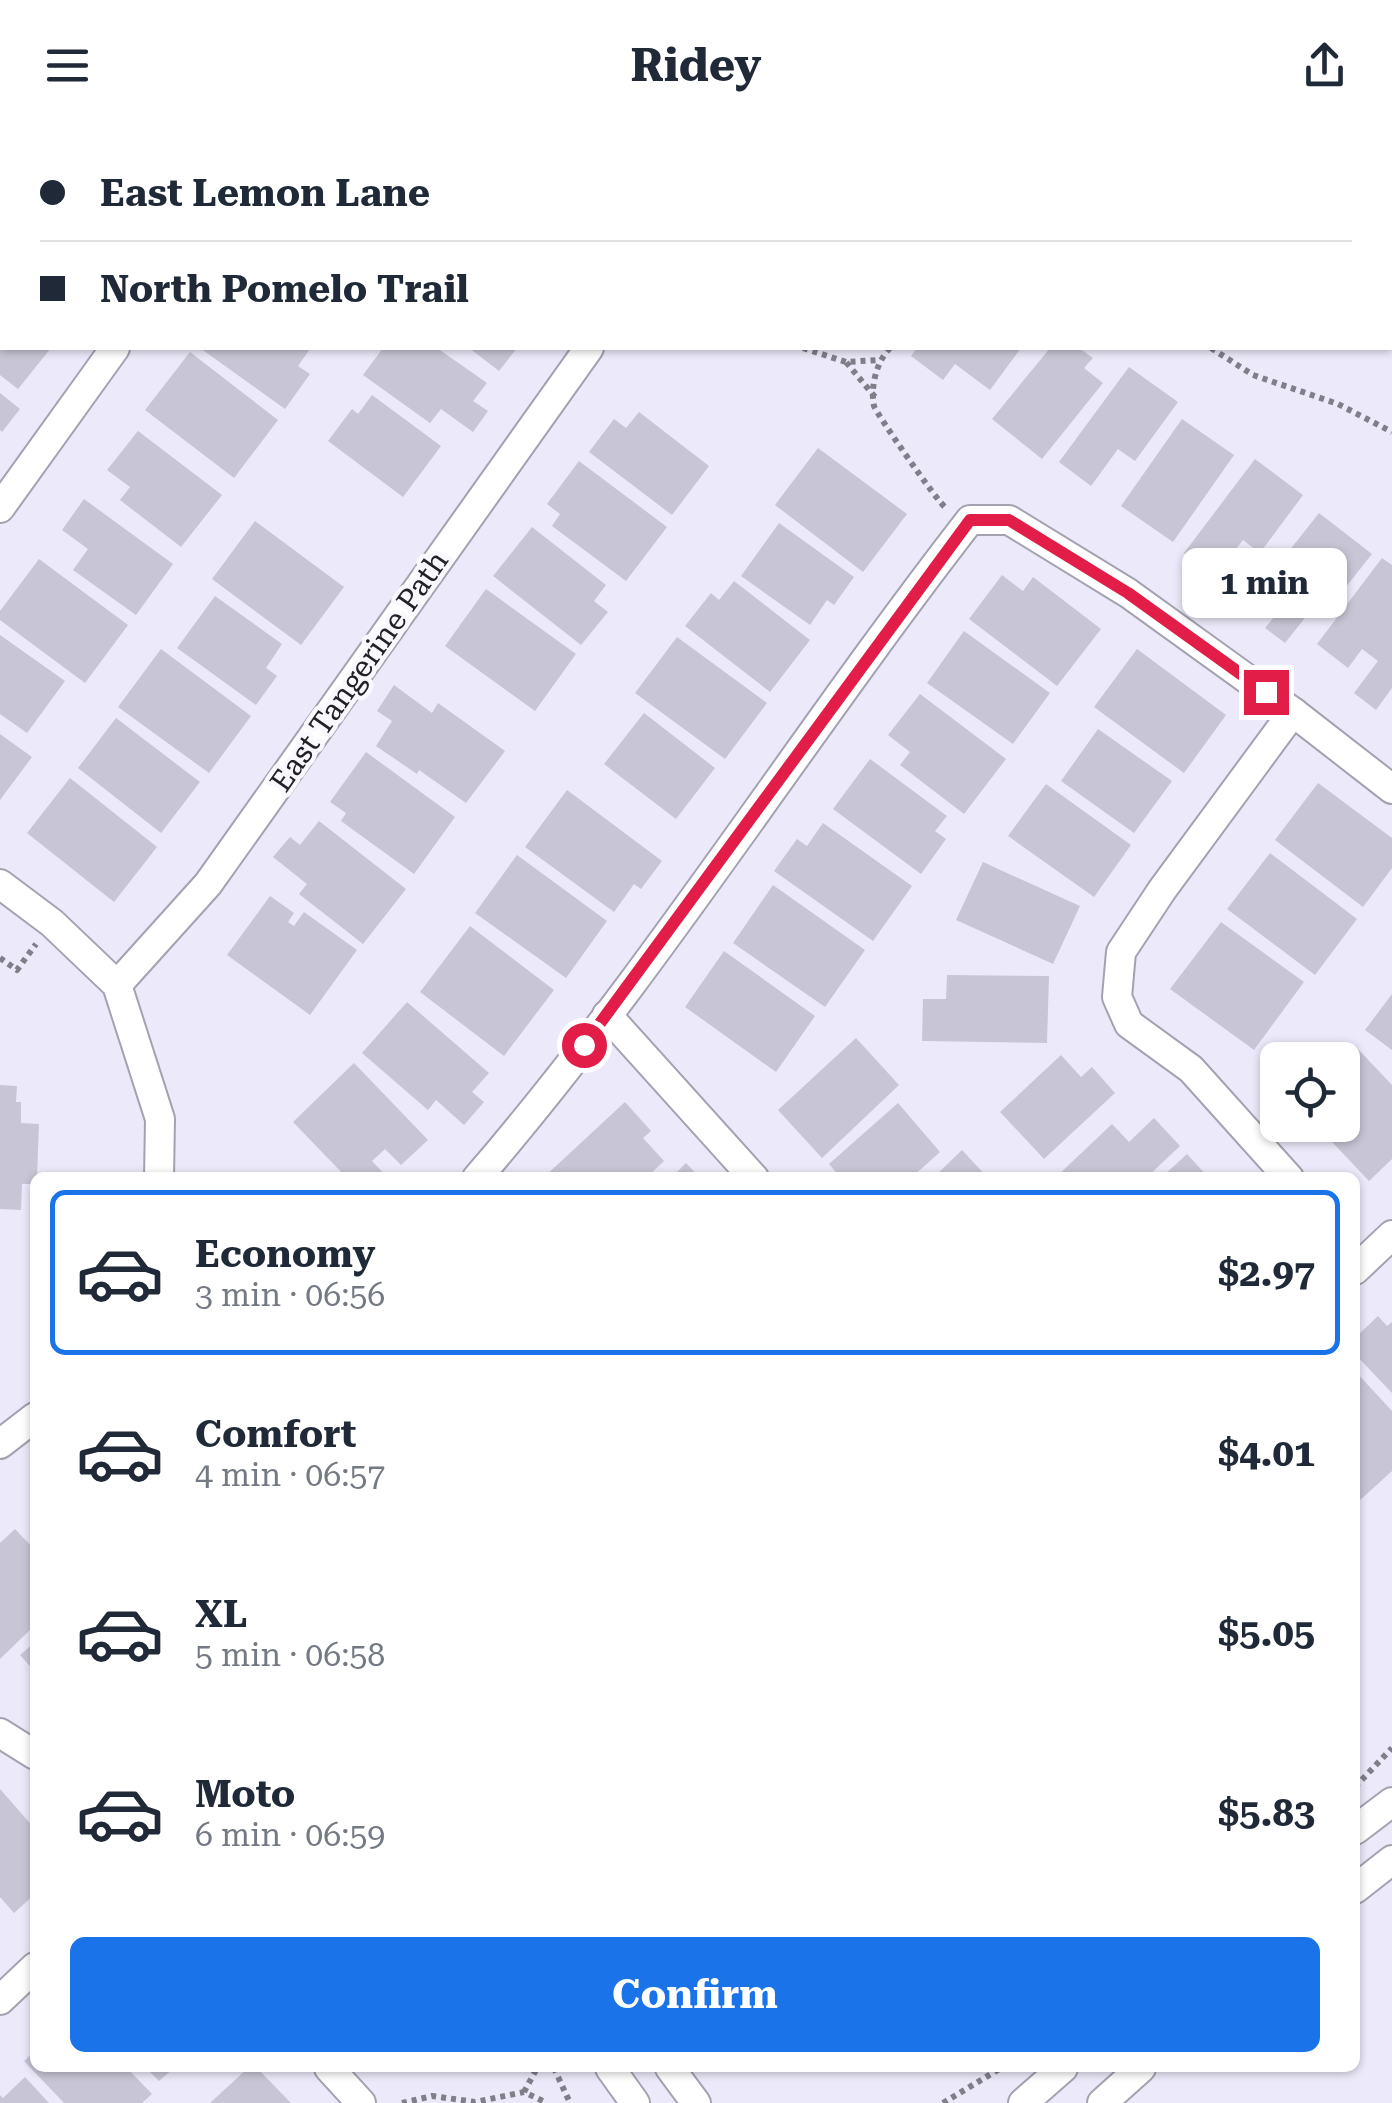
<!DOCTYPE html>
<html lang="en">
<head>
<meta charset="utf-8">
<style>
	:root { --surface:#fff; --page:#f2f2f3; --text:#1f2937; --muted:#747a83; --line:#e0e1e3; --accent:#1a73e8 }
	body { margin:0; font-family:"Roboto Serif",serif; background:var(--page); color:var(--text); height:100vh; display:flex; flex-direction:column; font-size:38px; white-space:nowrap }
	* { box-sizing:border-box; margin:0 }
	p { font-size:32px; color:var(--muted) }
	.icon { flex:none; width:55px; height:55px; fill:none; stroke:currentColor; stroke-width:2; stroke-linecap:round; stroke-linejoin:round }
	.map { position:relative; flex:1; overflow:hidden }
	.drawer { position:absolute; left:30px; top:1042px; width:1330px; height:900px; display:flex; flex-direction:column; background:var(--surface); border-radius:15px; box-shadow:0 2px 8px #0004 }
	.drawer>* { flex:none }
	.hud { position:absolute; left:0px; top:0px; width:1392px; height:220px; box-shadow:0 2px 8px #0004; display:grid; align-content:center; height:220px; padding:0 40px; background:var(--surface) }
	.tools { position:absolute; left:1260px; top:912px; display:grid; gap:20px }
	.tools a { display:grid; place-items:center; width:100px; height:100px; border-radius:15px; background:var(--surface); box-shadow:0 2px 8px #0004; font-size:50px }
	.end { position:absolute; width:45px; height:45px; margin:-22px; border:12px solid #e11d48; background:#fff; box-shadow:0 0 0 5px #fff }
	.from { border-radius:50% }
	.bubble { position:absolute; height:70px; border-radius:15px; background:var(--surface); box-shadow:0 2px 8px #0004; font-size:32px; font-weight:700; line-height:70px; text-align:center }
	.hud b { display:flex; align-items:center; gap:35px; height:95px; font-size:38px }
	.hud b+b { border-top:2px solid var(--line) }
	.hud i { width:25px; height:25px; background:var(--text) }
	ul { padding:18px 0 0; list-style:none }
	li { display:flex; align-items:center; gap:30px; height:165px; margin:0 20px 15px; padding:0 20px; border:5px solid transparent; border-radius:15px }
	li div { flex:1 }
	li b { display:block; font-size:38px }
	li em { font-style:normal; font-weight:700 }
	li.on { border-color:var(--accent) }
	li>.icon { width:90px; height:90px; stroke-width:1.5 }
	.primary-button { display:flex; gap:20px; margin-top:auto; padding:20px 40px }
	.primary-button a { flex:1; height:115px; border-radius:15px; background:var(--accent); color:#fff; font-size:40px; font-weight:700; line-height:115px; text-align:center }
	header { display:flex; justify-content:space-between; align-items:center; height:130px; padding:0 40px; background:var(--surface); font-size:45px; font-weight:700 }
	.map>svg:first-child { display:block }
	.building { fill:#c8c6d6 }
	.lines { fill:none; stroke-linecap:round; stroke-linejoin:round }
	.minor-casing { stroke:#a4a2b1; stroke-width:32 }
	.path { stroke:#807e89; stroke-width:6; stroke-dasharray:5 5; stroke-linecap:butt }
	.minor { stroke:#fff; stroke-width:28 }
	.route { stroke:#e11d48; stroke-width:12 }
	.labels { text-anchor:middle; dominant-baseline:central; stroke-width:9; stroke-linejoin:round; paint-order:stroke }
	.street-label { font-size:30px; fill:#222127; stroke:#f9f8ff }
</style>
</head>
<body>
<header><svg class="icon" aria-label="menu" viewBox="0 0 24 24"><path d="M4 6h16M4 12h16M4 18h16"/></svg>Ridey<svg class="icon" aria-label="share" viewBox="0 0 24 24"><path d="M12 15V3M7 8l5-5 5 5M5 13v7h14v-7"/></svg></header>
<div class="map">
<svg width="1392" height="1973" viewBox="0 0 1392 1973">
	<rect width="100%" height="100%" fill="#eceafa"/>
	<g class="building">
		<path d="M0 218H51L18 259 0 245Z"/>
		<path d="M200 218H308L310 219 298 236 310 244 285 279Z"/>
		<path d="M383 218H437L487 253 473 271 488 281 473 302 441 279 430 293 363 245Z"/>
		<path d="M469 218H517L499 241Z"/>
		<path d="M917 218H1021L990 260 955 234 943 250 911 226Z"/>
		<path d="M1050 218H1079L1093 228 1084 238 1103 253 1042 329 992 289Z"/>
		<path d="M190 222 278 290 234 348 145 280Z"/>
		<path d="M1129 237 1178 272 1135 331 1118 319 1091 356 1059 332Z"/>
		<path d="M0 263 20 279 2 302 0 300Z"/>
		<path d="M372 265 441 316 403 367 328 311 352 279 358 284Z"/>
		<path d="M639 282 709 336 672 385 589 322 614 289 626 298Z"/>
		<path d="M1182 289 1234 325 1173 412 1121 376Z"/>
		<path d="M138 301 222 365 181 417 120 370 130 357 107 340Z"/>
		<path d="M818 318 907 384 863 442 775 375Z"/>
		<path d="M1255 329 1303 365 1260 423 1243 410 1215 446 1184 423Z"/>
		<path d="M579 331 667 397 626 451 552 396 560 384 547 374Z"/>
		<path d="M84 369 173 434 136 485 73 440 88 419 62 400Z"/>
		<path d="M1319 383 1372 424 1322 487 1312 479 1285 513 1265 498 1274 487 1251 469Z"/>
		<path d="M255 391 344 457 301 515 212 449Z"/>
		<path d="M779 393 854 447 834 475 827 470 810 495 741 446Z"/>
		<path d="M532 397 606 455 594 471 608 482 581 515 493 446Z"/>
		<path d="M1382 428 1392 435V558L1376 580 1354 563 1378 531 1362 519 1348 538 1317 514Z"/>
		<path d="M39 429 128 495 85 553 0 490V481Z"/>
		<path d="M1002 445 1023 461 1033 447 1101 499 1057 556 969 489Z"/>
		<path d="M734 451 810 510 770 562 685 496 711 463 719 470Z"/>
		<path d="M486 459 576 524 535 581 445 516Z"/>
		<path d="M215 466 282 514 266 538 277 546 256 575 177 518Z"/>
		<path d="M964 501 1050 563 1013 614 927 553Z"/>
		<path d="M0 505 65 551 27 603 0 584Z"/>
		<path d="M677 507 767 573 725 629 635 563Z"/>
		<path d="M161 519 251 586 209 643 118 577Z"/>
		<path d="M1137 519 1226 585 1184 643 1094 577Z"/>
		<path d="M394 555 432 583 438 573 505 621 466 673 419 640 417 644 376 616 392 591 377 581Z"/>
		<path d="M920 564 1006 629 964 684 900 635 910 622 888 605Z"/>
		<path d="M644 583 715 638 676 689 604 634Z"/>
		<path d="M116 588 200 652 161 703 78 638Z"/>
		<path d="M1098 599 1172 651 1134 703 1061 651Z"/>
		<path d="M0 604 32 627 0 670Z"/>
		<path d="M366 622 455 687 414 744 341 691 346 683 330 672Z"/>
		<path d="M870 629 947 686 935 701 946 709 921 744 833 679Z"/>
		<path d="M70 648 157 717 114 772 27 703Z"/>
		<path d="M1318 653 1392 708V738L1363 777 1275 710Z"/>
		<path d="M1046 654 1131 715 1094 767 1008 706Z"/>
		<path d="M567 660 662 731 641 759 634 754 614 782 525 717Z"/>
		<path d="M319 691 406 759 363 814 299 764 307 754 273 727 290 707 300 715Z"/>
		<path d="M823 693 912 756 873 811 774 741 797 709 807 716Z"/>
		<path d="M1270 723 1357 789 1315 845 1227 779Z"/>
		<path d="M517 725 607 791 566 848 475 783Z"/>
		<path d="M983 732 1080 776 1053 834 956 790Z"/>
		<path d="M773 755 865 820 825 877 733 813Z"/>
		<path d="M270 766 294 783 288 792 294 796 304 782 357 820 310 885 227 825Z"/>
		<path d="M1221 792 1304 852 1254 920 1170 859Z"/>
		<path d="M470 796 554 860 504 926 420 862Z"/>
		<path d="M724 821 815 886 776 942 685 877Z"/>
		<path d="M947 845 1049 846 1047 913 922 911 923 869H946Z"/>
		<path d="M1392 864V920L1365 900Z"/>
		<path d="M407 872 489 943 472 962 484 972 464 995 436 970 428 980 362 923Z"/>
		<path d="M856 908 899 955 822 1028 778 980Z"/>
		<path d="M1355 916 1392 955V1029L1369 1051 1316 995H1342V930H1340Z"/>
		<path d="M1061 925 1081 947 1092 937 1115 963 1044 1029 1000 982Z"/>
		<path d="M354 933 428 1010 401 1035 385 1019 372 1031 388 1048H347L293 992Z"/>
		<path d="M0 955 17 956 16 972H21V993L39 994 37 1048 35 1054H22L21 1080 0 1079Z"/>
		<path d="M625 972 651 1001 643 1008 664 1031 646 1048H543Z"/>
		<path d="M898 973 940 1022 911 1048H841L829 1034Z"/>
		<path d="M1154 988 1180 1016 1146 1048H1055L1112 994 1129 1012Z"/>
		<path d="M962 1020 988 1048H933Z"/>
		<path d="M1187 1024 1209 1048H1161Z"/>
		<path d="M686 1033 700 1048H671Z"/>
		<path d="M1378 1186 1387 1196 1392 1192V1263L1355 1224V1208Z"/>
		<path d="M1355 1241 1392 1281V1341L1359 1371 1355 1367Z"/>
		<path d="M15 1399 35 1420V1495L0 1529V1413Z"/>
		<path d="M35 1512V1542L20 1525Z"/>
		<path d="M0 1659 35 1699V1764L14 1783 0 1767Z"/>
		<path d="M35 1921V1938H127L152 1964 142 1973H64L24 1931Z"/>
		<path d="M146 1938H174L159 1951Z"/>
		<path d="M248 1938H257L291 1973H210Z"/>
		<path d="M25 1947 49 1973H0V1965L3 1968Z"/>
	</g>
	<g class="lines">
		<g class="minor-casing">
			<g id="minor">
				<path d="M499 0 503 2"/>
				<path d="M269 2 271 0"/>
				<path d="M0 378 115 218"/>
				<path d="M0 754 52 793 117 855 160 989 159 1048"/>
				<path d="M117 855 208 754 589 218"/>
				<path d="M607 885 754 1048"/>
				<path d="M477 1048C656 840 802 606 970 390H1009L1128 463 1293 582 1392 659"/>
				<path d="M1289 1048 1191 939 1129 894 1117 867 1121 822 1162 760 1293 582"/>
				<path d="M1355 1140 1392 1105"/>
				<path d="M0 1314 35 1287"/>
				<path d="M0 1603 35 1625"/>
				<path d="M1355 1700 1392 1672"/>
				<path d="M1355 1759 1392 1730"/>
				<path d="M0 1870 35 1837"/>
				<path d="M329 1938 361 1973"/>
				<path d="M610 1938 635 1973"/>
				<path d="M670 1938 696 1973"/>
				<path d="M1023 1973 1063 1938"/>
				<path d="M1102 1973 1141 1938"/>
			</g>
		</g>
		<g class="path">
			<path d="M953 0 954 2"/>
			<path d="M803 218 846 232"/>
			<path d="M890 218C877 231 870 256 874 276 876 283 938 373 946 378"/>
			<path d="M1211 218 1253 245 1338 274 1392 302"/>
			<path d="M875 267 846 232 878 230"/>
			<path d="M0 828 17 840 36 814"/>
			<path d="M1355 1657 1392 1618"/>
			<path d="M554 1938 570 1973"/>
			<path d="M524 1962 537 1938"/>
			<path d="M402 1973 432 1966 475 1972 524 1962 547 1973"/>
			<path d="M943 1973 1001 1938"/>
		</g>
		<use href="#minor" class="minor"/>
	</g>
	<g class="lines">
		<path class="route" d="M584 915 970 390H1009L1128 463 1266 562"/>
	</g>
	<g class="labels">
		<g class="street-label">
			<text transform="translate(359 541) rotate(-55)">East Tangerine Path</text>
		</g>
	</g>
</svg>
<div class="tools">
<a><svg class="icon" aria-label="locate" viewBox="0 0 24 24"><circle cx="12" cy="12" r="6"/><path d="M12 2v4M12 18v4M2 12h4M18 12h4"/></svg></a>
</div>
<i class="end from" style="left:584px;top:915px"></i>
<i class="end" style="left:1266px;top:562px"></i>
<div class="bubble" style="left:1182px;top:418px;width:165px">1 min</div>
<div class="hud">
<b><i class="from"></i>East Lemon Lane</b>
<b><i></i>North Pomelo Trail</b>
</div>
<section class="drawer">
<ul>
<li class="on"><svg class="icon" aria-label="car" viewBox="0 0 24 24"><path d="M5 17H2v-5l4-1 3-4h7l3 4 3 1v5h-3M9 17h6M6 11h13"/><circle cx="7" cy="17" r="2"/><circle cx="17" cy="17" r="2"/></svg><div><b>Economy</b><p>3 min · 06:56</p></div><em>$2.97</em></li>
<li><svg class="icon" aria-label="car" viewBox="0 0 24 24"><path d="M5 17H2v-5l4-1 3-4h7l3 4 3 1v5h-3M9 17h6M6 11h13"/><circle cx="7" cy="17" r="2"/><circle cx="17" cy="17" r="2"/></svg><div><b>Comfort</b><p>4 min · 06:57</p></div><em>$4.01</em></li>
<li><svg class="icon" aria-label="car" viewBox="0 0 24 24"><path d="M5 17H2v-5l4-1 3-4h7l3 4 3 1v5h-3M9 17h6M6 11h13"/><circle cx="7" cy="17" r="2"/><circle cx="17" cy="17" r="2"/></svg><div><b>XL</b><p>5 min · 06:58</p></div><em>$5.05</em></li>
<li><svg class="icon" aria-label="car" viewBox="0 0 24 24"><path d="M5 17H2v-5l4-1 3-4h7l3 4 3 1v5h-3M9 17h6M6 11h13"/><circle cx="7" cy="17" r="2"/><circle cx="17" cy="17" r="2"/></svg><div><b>Moto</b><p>6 min · 06:59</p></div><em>$5.83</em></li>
</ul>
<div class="primary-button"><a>Confirm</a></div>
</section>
</div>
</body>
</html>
